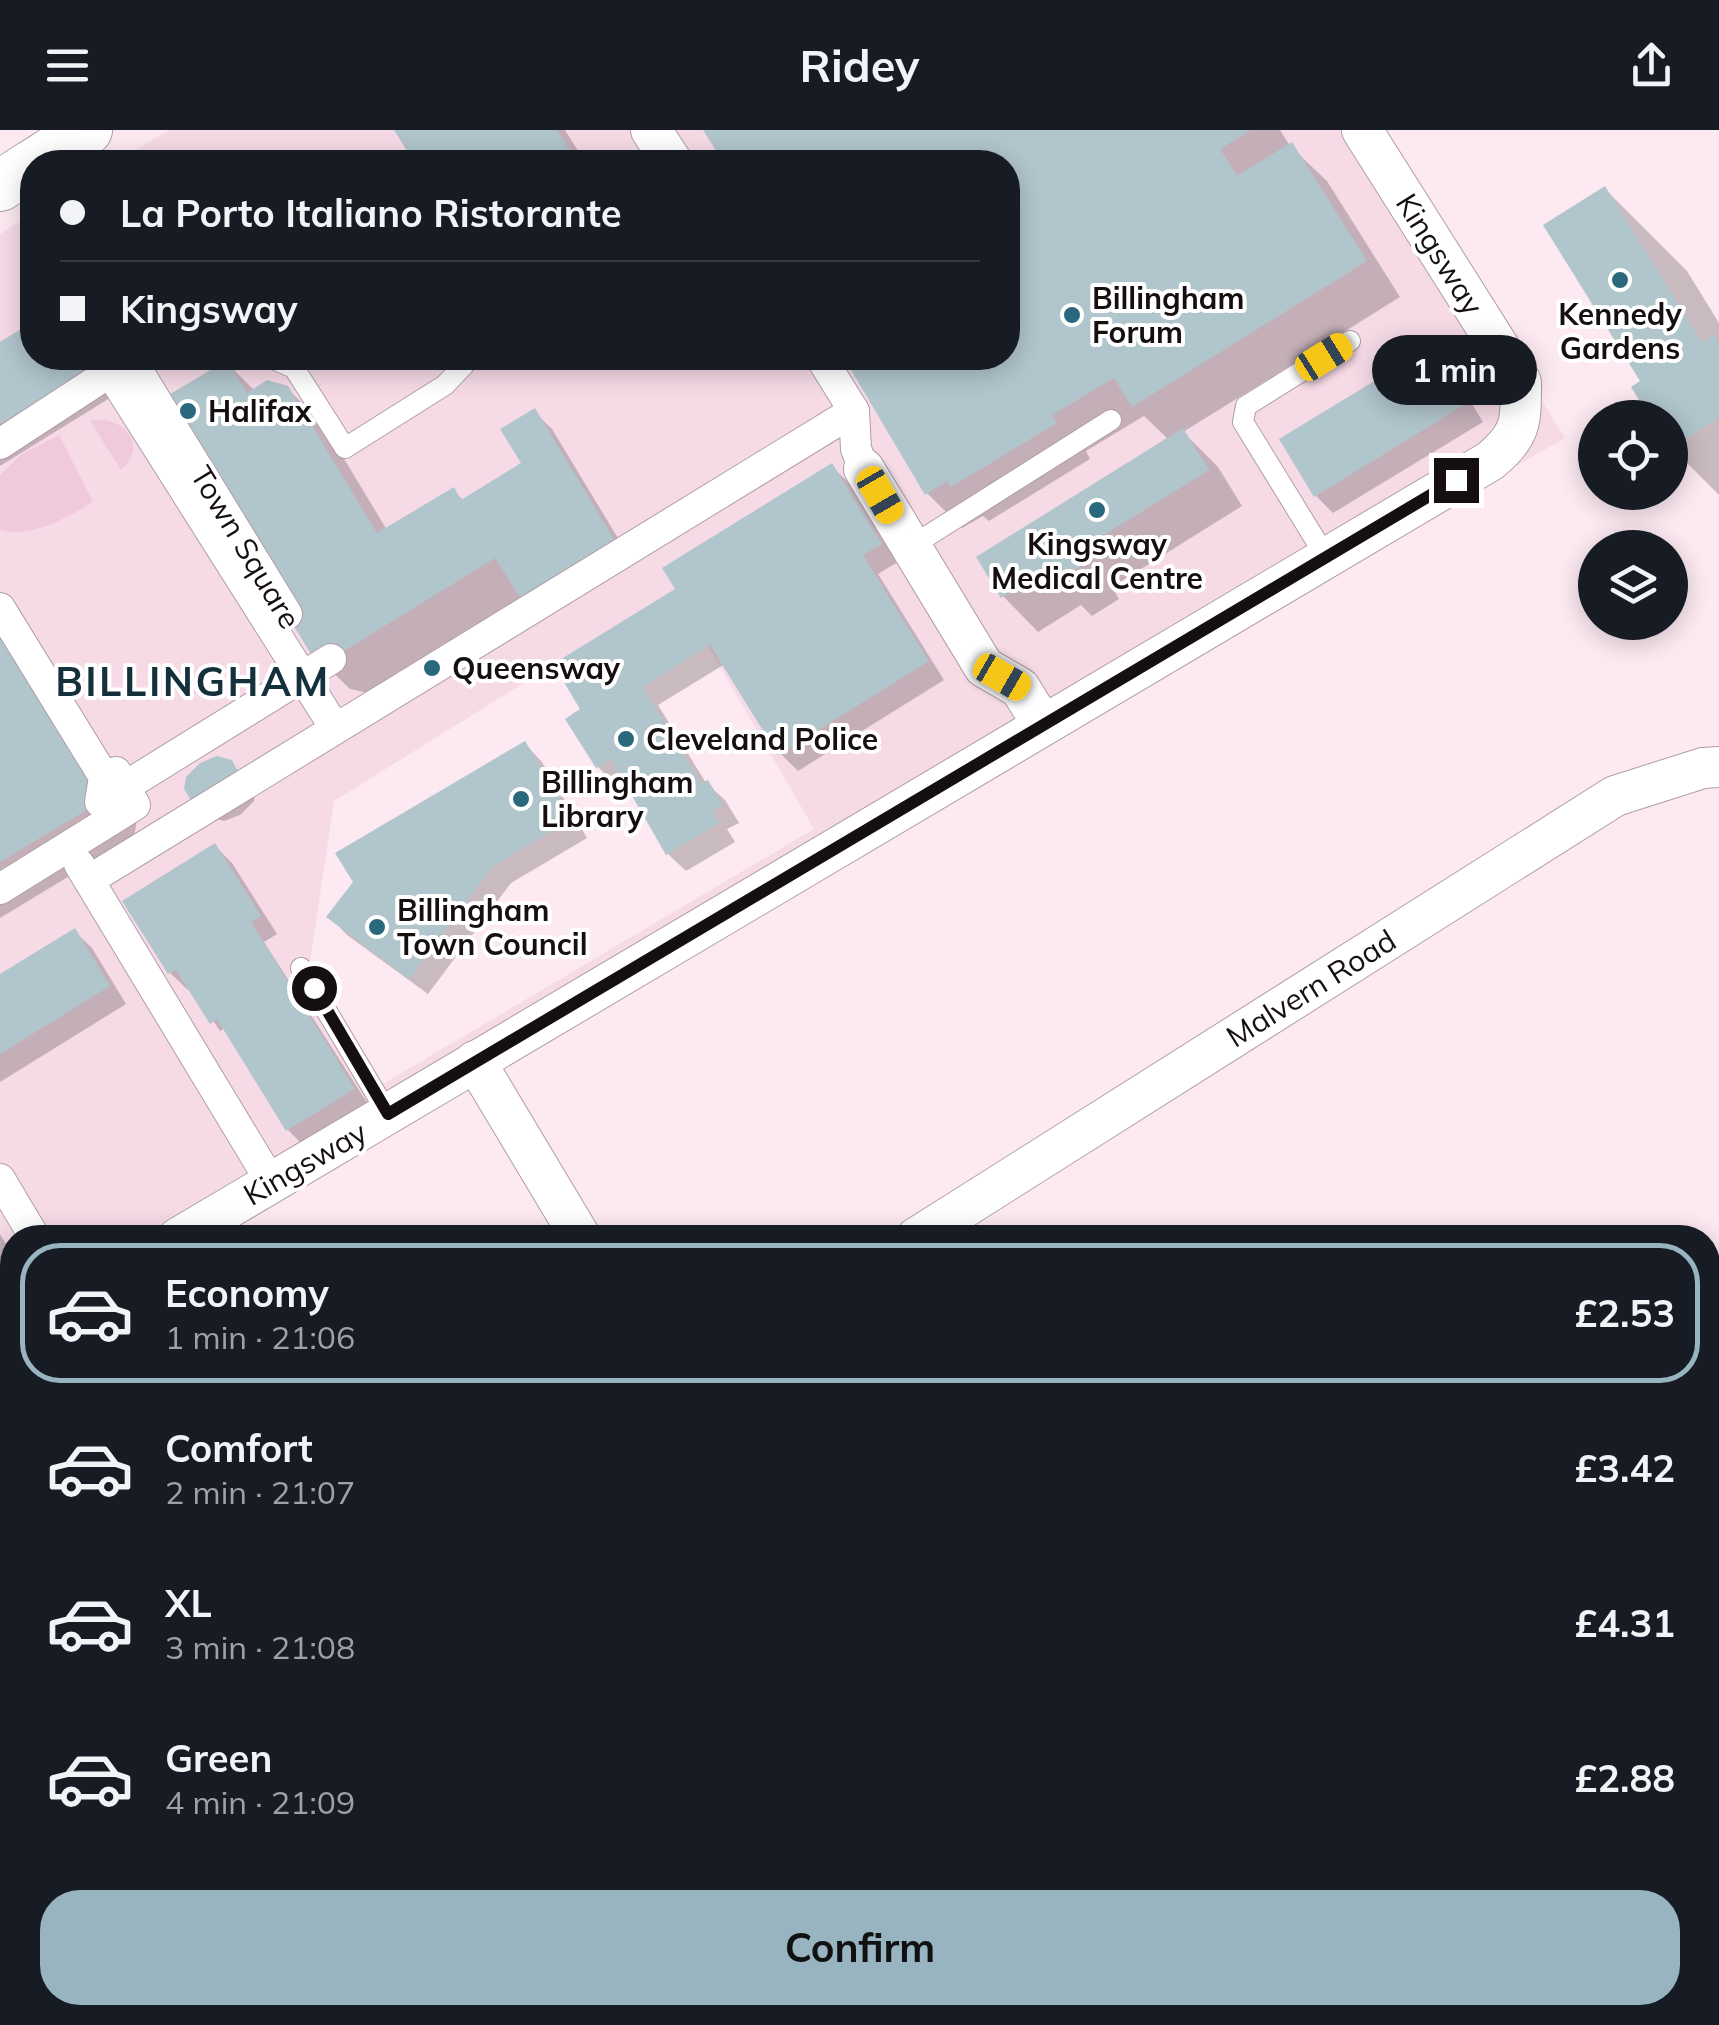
<!DOCTYPE html>
<html lang="en">
<head>
<meta charset="utf-8">
<style>
	:root { --surface:#171b24; --page:#242831; --text:#f1f3f6; --muted:#9ea1a6; --line:#363941; --accent:#97b4c0 }
	body { margin:0; font-family:Mulish,sans-serif; background:var(--page); color:var(--text); height:100vh; display:flex; flex-direction:column; font-size:38px; white-space:nowrap }
	* { box-sizing:border-box; margin:0 }
	p { font-size:32px; color:var(--muted) }
	.icon { flex:none; width:55px; height:55px; fill:none; stroke:currentColor; stroke-width:2; stroke-linecap:round; stroke-linejoin:round }
	.map { position:relative; flex:1; overflow:hidden }
	.sheet { position:absolute; left:0px; top:1095px; width:1720px; height:800px; display:flex; flex-direction:column; background:var(--surface); border-radius:40px 40px 0 0; box-shadow:0 5px 25px #0003 }
	.sheet>* { flex:none }
	.top-card { position:absolute; left:20px; top:20px; width:1000px; height:220px; border-radius:40px; box-shadow:0 5px 25px #0003; display:grid; align-content:center; height:220px; padding:0 40px; background:var(--surface) }
	.buttons { position:absolute; left:1578px; top:270px; display:grid; gap:20px }
	.buttons a { display:grid; place-items:center; width:110px; height:110px; border-radius:50%; background:var(--surface); box-shadow:0 5px 25px #0003; font-size:50px }
	.end { position:absolute; width:45px; height:45px; margin:-22px; border:12px solid #160f12; background:#fff; box-shadow:0 0 0 5px #fff }
	.from { border-radius:50% }
	.bubble { position:absolute; height:70px; border-radius:35px; background:var(--surface); box-shadow:0 5px 25px #0003; font-size:32px; font-weight:700; line-height:70px; text-align:center }
	.car { position:absolute; width:30px; height:60px; margin:-30px -15px; border-radius:12px; box-shadow:0 0 8px 2px #0007; background:linear-gradient(#f5c518 24%,#345 0 40%,#f5c518 0 76%,#345 0 86%,#f5c518 0) }
	.top-card b { display:flex; align-items:center; gap:35px; height:95px; font-size:38px }
	.top-card b+b { border-top:2px solid var(--line) }
	.top-card i { width:25px; height:25px; background:var(--text) }
	ul { padding:18px 0 0; list-style:none }
	li { display:flex; align-items:center; gap:30px; height:140px; margin:0 20px 15px; padding:0 20px; border:5px solid transparent; border-radius:40px }
	li div { flex:1 }
	li b { display:block; font-size:38px }
	li em { font-style:normal; font-weight:700 }
	li.current { border-color:var(--accent) }
	li>.icon { width:90px; height:90px; stroke-width:1.5 }
	.action { display:flex; gap:20px; margin-top:auto; padding:20px 40px }
	.action a { flex:1; height:115px; border-radius:40px; background:var(--accent); color:#111; font-size:40px; font-weight:700; line-height:115px; text-align:center }
	header { display:flex; justify-content:space-between; align-items:center; height:130px; padding:0 40px; background:var(--surface); font-size:45px; font-weight:700 }
	.map>svg:first-child { display:block }
	.built { fill:#f6dbe7; fill-rule:evenodd }
	.green { fill:#f1c9dc }
	.shadow { fill:#0003 }
	.building { fill:#b1c5cc }
	.lines { fill:none; stroke-linecap:round; stroke-linejoin:round }
	.service-casing { stroke:#b09ea7; stroke-width:22 }
	.pedestrian-casing { stroke:#b09ea7; stroke-width:32 }
	.minor-casing { stroke:#b09ea7; stroke-width:42 }
	.tertiary-casing { stroke:#b09ea7; stroke-width:52 }
	.service { stroke:#fff; stroke-width:20 }
	.pedestrian { stroke:#fff; stroke-width:30 }
	.minor { stroke:#fff; stroke-width:40 }
	.tertiary { stroke:#fff; stroke-width:50 }
	.route { stroke:#160f12; stroke-width:12 }
	.poi-dot { fill:#29687d; stroke:#fff; stroke-width:4 }
	.labels { text-anchor:middle; dominant-baseline:central; stroke-width:8; stroke-linejoin:round; paint-order:stroke }
	.street-label { font-size:30px; fill:#160f12; stroke:#fff }
	.poi-label { font-size:30px; font-weight:bold; fill:#160f12; stroke:#fff; text-anchor:start }
	.district-label { font-size:40px; font-weight:bold; letter-spacing:2.5px; fill:#13303b; stroke:#fff }
</style>
</head>
<body>
<header><svg class="icon" aria-label="menu" viewBox="0 0 24 24"><path d="M4 6h16M4 12h16M4 18h16"/></svg>Ridey<svg class="icon" aria-label="share" viewBox="0 0 24 24"><path d="M12 15V3M7 8l5-5 5 5M5 13v7h14v-7"/></svg></header>
<div class="map">
<svg width="1719" height="1895" viewBox="0 0 1719 1895">
	<rect width="100%" height="100%" fill="#fce9f1"/>
	<g class="built">
		<path d="M169 0H1374L1565 308 174 1107 12 1108V1199L0 1206V104L32 84V228H1008V32H116ZM675 459 814 699 378 957 309 840 334 671Z"/>
		<path d="M1719 1474V1895H1125L1143 1882H1708V1482Z"/>
	</g>
	<g class="green">
		<path d="M105 290C132 295 144 320 121 340L90 291Z"/>
		<path d="M59 305 93 372C66 388 33 408 0 400V345L22 324Z"/>
	</g>
	<g class="shadow">
		<path d="M397 0H565L585 32H417Z"/>
		<path d="M706 0H1280L1290 16 1327 51 1400 167 1183 302 1218 337 1242 376 1112 457 1119 469 1092 486 1081 475 1038 502 1003 466 1169 310 1144 286 1086 321 1090 329 989 391 983 386 962 398 927 363 847 228H1008V32H726Z"/>
		<path d="M1605 59 1687 141 1719 193V365L1671 317 1670 288 1644 252Z"/>
		<path d="M32 195V228H153L160 237 0 336V215Z"/>
		<path d="M1432 219 1449 236 1483 292 1333 383 1316 366Z"/>
		<path d="M227 233 255 261 287 258 323 294 387 400 453 360 464 371 524 334 534 282 552 299 633 433 368 563 350 559 313 523Z"/>
		<path d="M831 336 849 353 898 432 878 444 944 550 798 641 780 623 725 534 658 575 706 653 725 670 739 693 727 699 735 712 686 741 668 724 625 648 615 654 598 637 584 580 679 460Z"/>
		<path d="M0 461 138 684 134 707 0 788Z"/>
		<path d="M525 614 542 632 587 708 511 753 428 864 347 805 330 787Z"/>
		<path d="M231 633 249 651 255 662 254 671 240 685 224 691 211 687Z"/>
		<path d="M215 716 232 733 277 804 264 812 370 977 305 1017 288 1000 225 898 220 901 191 858 188 860 170 843Z"/>
		<path d="M74 801 92 818 126 874 0 952V847Z"/>
		<path d="M0 1104 12 1124V1135L0 1143Z"/>
		<path d="M12 1240V1393L0 1401V1248Z"/>
	</g>
	<g class="building">
		<path d="M394 0H557L577 32H414Z"/>
		<path d="M703 0H1251L1220 19 1237 46 1292 12 1367 131 1132 277 1114 248 1052 285 1057 293 951 357 947 351 925 365 844 228H1008V32H723Z"/>
		<path d="M1605 56 1702 212 1714 205 1719 213V288L1670 318V288H1650L1631 257 1640 251 1543 95Z"/>
		<path d="M32 192V228H107L0 294V212Z"/>
		<path d="M1432 216 1467 273 1314 367 1279 309Z"/>
		<path d="M227 230 247 263 267 250 288 256 377 403 454 357 461 370 521 333 500 299 535 278 617 414 523 472 495 428 331 529 311 524 157 272Z"/>
		<path d="M1183 298 1209 340 1078 421 1086 433 1054 452 1047 440 1001 468 976 427Z"/>
		<path d="M832 333 882 414 863 425 929 531 778 625 710 515 643 557 701 653 708 650 723 675 712 681 719 693 666 725 611 629 596 638 565 589 580 579 553 534 675 459 662 438Z"/>
		<path d="M0 478 100 672 0 732Z"/>
		<path d="M525 611 572 689 493 736 409 849 326 787 353 752 335 723Z"/>
		<path d="M217 626 232 630 238 642 205 674 191 670 184 659 186 647 200 633Z"/>
		<path d="M215 713 261 786 251 792 355 959 286 1001 217 889 210 894 176 840 168 844 122 771Z"/>
		<path d="M75 798 110 856 0 924V844Z"/>
		<path d="M247 1098 253 1108H230Z"/>
		<path d="M12 1238V1338L0 1345V1245Z"/>
	</g>
	<g class="lines">
		<g class="service-casing">
			<g id="service">
				<path d="M271 228 294 238 345 318 445 255 464 235"/>
				<path d="M910 417 1111 290"/>
				<path d="M1326 427 1243 292 1246 276 1350 211"/>
				<path d="M301 838 388 984"/>
			</g>
		</g>
		<g class="pedestrian-casing">
			<g id="pedestrian">
				<path d="M130 228 287 484"/>
				<path d="M821 228 854 281 856 319 864 339"/>
				<path d="M110 242 335 598"/>
				<path d="M0 314 127 231"/>
				<path d="M0 478 104 647 100 672 331 529"/>
				<path d="M79 734 271 1052"/>
				<path d="M89 750 854 281"/>
				<path d="M0 759 135 675 116 642"/>
				<path d="M0 1049 35 1108"/>
			</g>
		</g>
		<g class="minor-casing">
			<g id="minor">
				<path d="M651 0 672 32"/>
				<path d="M864 339 984 537 1020 558 1043 595"/>
				<path d="M475 931 581 1108"/>
				<path d="M178 1108 1490 331C1522 305 1521 291 1521 252L1362 0"/>
				<path d="M916 1108 1615 666 1703 638 1719 637"/>
				<path d="M0 1213 12 1206"/>
				<path d="M1708 1267 1719 1259"/>
				<path d="M0 1652 12 1644"/>
				<path d="M1050 1882 1057 1895"/>
				<path d="M696 1895 718 1882"/>
			</g>
		</g>
		<g class="tertiary-casing">
			<g id="tertiary">
				<path d="M37 32 87 0"/>
				<path d="M0 56 32 35"/>
			</g>
		</g>
		<use href="#service" class="service"/>
		<use href="#pedestrian" class="pedestrian"/>
		<use href="#minor" class="minor"/>
		<use href="#tertiary" class="tertiary"/>
	</g>
	<g class="lines">
		<path class="route" d="M314 858 388 984 1456 350"/>
	</g>
	<g class="poi-dot">
		<circle cx="1620" cy="150" r="10"/>
		<circle cx="1072" cy="185" r="10"/>
		<circle cx="188" cy="281" r="10"/>
		<circle cx="1097" cy="380" r="10"/>
		<circle cx="432" cy="538" r="10"/>
		<circle cx="626" cy="609" r="10"/>
		<circle cx="521" cy="669" r="10"/>
		<circle cx="377" cy="797" r="10"/>
	</g>
	<g class="labels">
		<g class="street-label">
			<text transform="translate(1440 124) rotate(58)">Kingsway</text>
			<text transform="translate(246 417) rotate(59)">Town Square</text>
			<text transform="translate(1311 858) rotate(-32)">Malvern Road</text>
			<text transform="translate(305 1033) rotate(-30)">Kingsway</text>
		</g>
		<g class="poi-label">
			<text x="1092" y="168">Billingham<tspan x="1092" dy="34">Forum</tspan></text>
			<text x="1620" y="184" text-anchor="middle">Kennedy<tspan x="1620" dy="34">Gardens</tspan></text>
			<text x="208" y="281">Halifax</text>
			<text x="1097" y="414" text-anchor="middle">Kingsway<tspan x="1097" dy="34">Medical Centre</tspan></text>
			<text x="452" y="538">Queensway</text>
			<text x="646" y="609">Cleveland Police</text>
			<text x="541" y="652">Billingham<tspan x="541" dy="34">Library</tspan></text>
			<text x="397" y="780">Billingham<tspan x="397" dy="34">Town Council</tspan></text>
		</g>
		<g class="district-label">
			<text x="193" y="551">BILLINGHAM</text>
		</g>
	</g>
</svg>
<div class="buttons">
<a><svg class="icon" aria-label="locate" viewBox="0 0 24 24"><circle cx="12" cy="12" r="6"/><path d="M12 2v4M12 18v4M2 12h4M18 12h4"/></svg></a>
<a><svg class="icon" aria-label="layers" viewBox="0 0 24 24"><path d="M12 4l9 5-9 5-9-5zM3 14l9 5 9-5"/></svg></a>
</div>
<i class="end from" style="left:314px;top:858px"></i>
<i class="end" style="left:1456px;top:350px"></i>
<div class="bubble" style="left:1372px;top:205px;width:165px">1 min</div>
<i class="car" style="left:1324px;top:227px;rotate:58deg"></i>
<i class="car" style="left:880px;top:365px;rotate:150deg"></i>
<i class="car" style="left:1002px;top:547px;rotate:120deg"></i>
<div class="top-card">
<b><i class="from"></i>La Porto Italiano Ristorante</b>
<b><i></i>Kingsway</b>
</div>
<section class="sheet">
<ul>
<li class="current"><svg class="icon" aria-label="car" viewBox="0 0 24 24"><path d="M5 17H2v-5l4-1 3-4h7l3 4 3 1v5h-3M9 17h6M6 11h13"/><circle cx="7" cy="17" r="2"/><circle cx="17" cy="17" r="2"/></svg><div><b>Economy</b><p>1 min · 21:06</p></div><em>£2.53</em></li>
<li><svg class="icon" aria-label="car" viewBox="0 0 24 24"><path d="M5 17H2v-5l4-1 3-4h7l3 4 3 1v5h-3M9 17h6M6 11h13"/><circle cx="7" cy="17" r="2"/><circle cx="17" cy="17" r="2"/></svg><div><b>Comfort</b><p>2 min · 21:07</p></div><em>£3.42</em></li>
<li><svg class="icon" aria-label="car" viewBox="0 0 24 24"><path d="M5 17H2v-5l4-1 3-4h7l3 4 3 1v5h-3M9 17h6M6 11h13"/><circle cx="7" cy="17" r="2"/><circle cx="17" cy="17" r="2"/></svg><div><b>XL</b><p>3 min · 21:08</p></div><em>£4.31</em></li>
<li><svg class="icon" aria-label="car" viewBox="0 0 24 24"><path d="M5 17H2v-5l4-1 3-4h7l3 4 3 1v5h-3M9 17h6M6 11h13"/><circle cx="7" cy="17" r="2"/><circle cx="17" cy="17" r="2"/></svg><div><b>Green</b><p>4 min · 21:09</p></div><em>£2.88</em></li>
</ul>
<div class="action"><a>Confirm</a></div>
</section>
</div>
</body>
</html>
